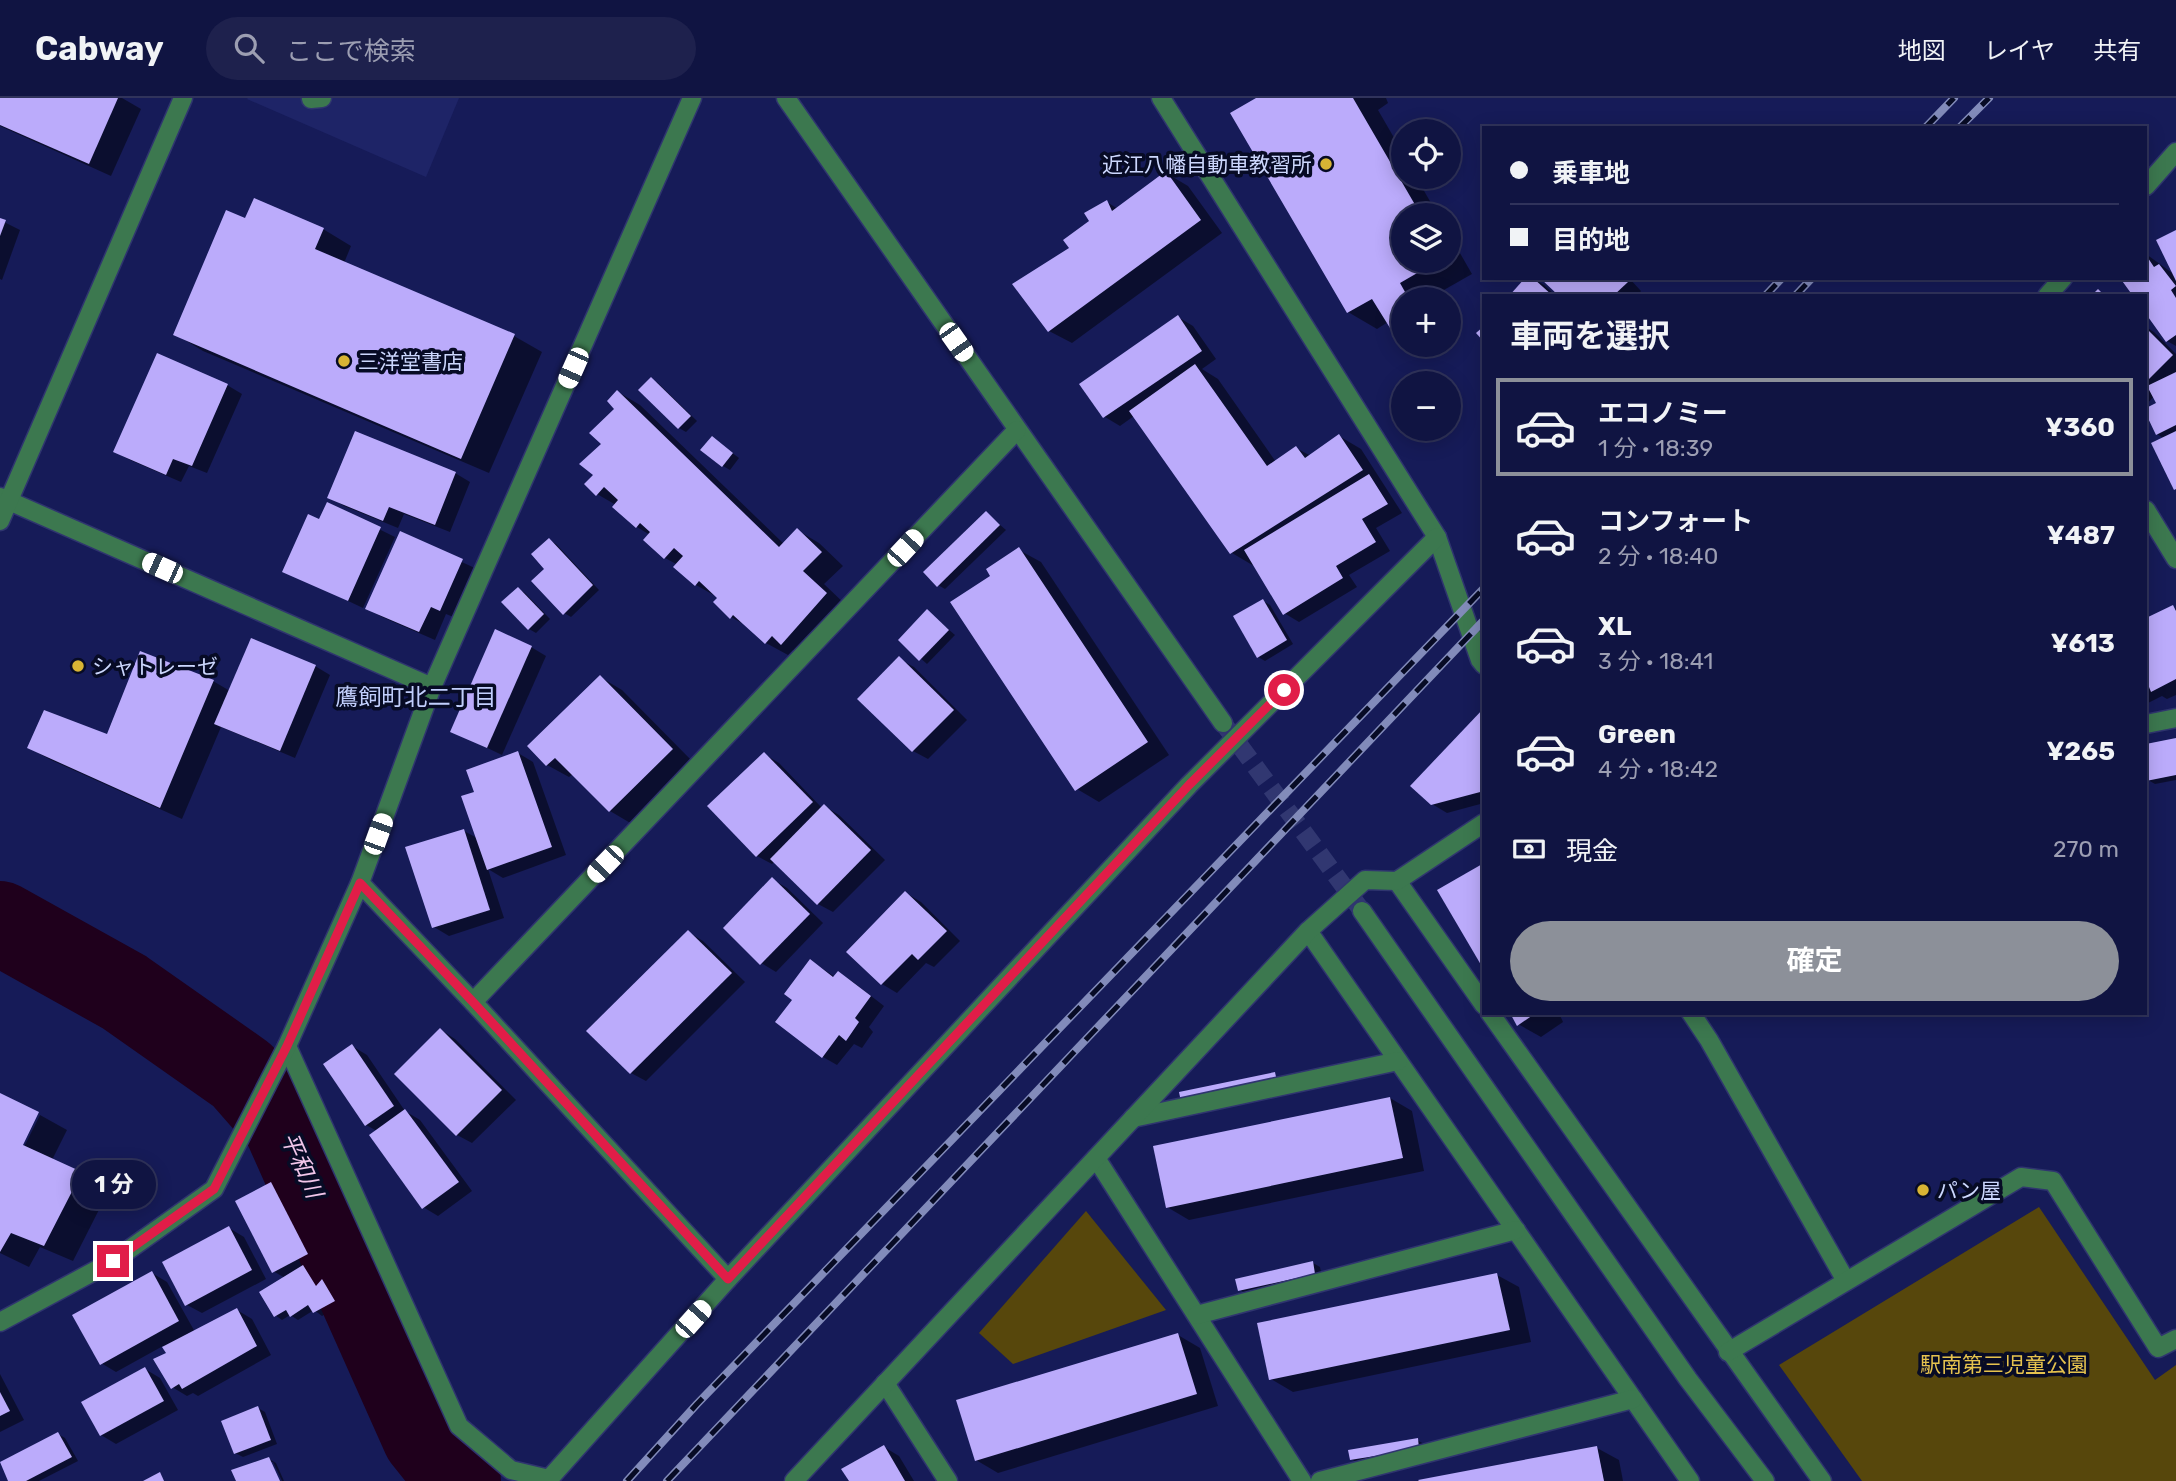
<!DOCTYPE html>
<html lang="ja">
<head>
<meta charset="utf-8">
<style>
	:root { --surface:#101442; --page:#1e214d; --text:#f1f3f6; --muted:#9c9eb2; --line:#30335b; --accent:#8c9099 }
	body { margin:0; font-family:Rubik,"Noto Sans JP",sans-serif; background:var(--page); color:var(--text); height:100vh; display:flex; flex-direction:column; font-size:26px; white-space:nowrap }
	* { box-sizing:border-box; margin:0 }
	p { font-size:23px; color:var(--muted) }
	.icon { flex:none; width:38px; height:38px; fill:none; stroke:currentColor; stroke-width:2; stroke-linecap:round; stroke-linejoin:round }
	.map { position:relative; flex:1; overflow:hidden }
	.sheet { position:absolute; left:1482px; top:196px; width:665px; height:721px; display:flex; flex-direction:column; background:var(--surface); border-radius:0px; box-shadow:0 4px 18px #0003,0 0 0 2px var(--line) }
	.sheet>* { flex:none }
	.banner { position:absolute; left:1482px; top:28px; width:665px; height:154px; border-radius:0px; box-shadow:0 4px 18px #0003,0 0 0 2px var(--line); display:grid; align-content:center; height:154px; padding:0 28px; background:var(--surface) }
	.controls { position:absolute; left:1391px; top:21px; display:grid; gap:14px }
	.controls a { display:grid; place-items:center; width:70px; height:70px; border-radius:50%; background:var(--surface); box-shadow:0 4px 18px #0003,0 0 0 2px var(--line); font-size:35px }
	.end { position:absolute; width:32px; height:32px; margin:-16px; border:9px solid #e11d48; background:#fff; box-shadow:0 0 0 4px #fff }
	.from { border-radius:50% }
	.bubble { position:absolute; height:49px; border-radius:24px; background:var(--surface); box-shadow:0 4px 18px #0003,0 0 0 2px var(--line); font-size:23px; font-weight:700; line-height:49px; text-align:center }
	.car { position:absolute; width:21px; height:42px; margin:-21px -10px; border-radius:9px; box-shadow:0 0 5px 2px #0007; background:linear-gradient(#fff 24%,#345 0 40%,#fff 0 76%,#345 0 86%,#fff 0) }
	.banner b { display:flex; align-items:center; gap:24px; height:66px; font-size:26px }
	.banner b+b { border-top:2px solid var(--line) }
	.banner i { width:18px; height:18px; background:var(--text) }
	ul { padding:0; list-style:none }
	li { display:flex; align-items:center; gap:21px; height:98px; margin:0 14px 10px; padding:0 14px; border:4px solid transparent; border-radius:0px }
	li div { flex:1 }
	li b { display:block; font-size:26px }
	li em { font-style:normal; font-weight:700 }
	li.selected { border-color:var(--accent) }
	li>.icon { width:63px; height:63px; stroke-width:1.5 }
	h2 { padding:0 28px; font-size:32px; line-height:84px }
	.pay { display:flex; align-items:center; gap:18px; height:77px; padding:0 28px; font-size:26px }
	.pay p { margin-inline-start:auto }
	.button { display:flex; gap:14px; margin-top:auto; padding:14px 28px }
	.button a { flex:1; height:80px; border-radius:42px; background:var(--accent); color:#fff; font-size:28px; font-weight:700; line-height:80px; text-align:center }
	header { display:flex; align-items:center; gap:42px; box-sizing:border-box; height:98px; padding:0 35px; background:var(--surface); border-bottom:2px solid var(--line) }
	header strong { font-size:33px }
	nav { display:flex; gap:38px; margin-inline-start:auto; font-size:24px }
	.search { width:490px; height:63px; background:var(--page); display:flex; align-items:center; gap:18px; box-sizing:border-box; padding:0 24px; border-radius:38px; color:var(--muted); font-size:26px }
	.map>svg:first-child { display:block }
	.built { fill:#1e2467 }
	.green { fill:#57470c }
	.shadow { fill:#0007 }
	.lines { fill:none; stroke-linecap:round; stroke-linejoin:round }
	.river { stroke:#1f001c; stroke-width:84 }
	.building { fill:#bbabfb }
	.minor-tunnel { stroke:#313771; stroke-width:18; stroke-dasharray:18 9; stroke-linecap:butt }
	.minor-casing { stroke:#2f356f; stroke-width:21 }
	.minor { stroke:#3c784f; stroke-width:18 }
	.rail-casing { stroke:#828bba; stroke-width:8 }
	.rail { stroke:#070b25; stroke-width:5; stroke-dasharray:16; stroke-linecap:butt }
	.route { stroke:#e11d48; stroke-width:9 }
	.poi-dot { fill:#d8b434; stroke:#070b25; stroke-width:2.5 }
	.labels { text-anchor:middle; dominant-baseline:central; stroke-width:7; stroke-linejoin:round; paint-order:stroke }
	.poi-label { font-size:21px; fill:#ccd7fd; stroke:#070b25; text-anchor:start }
	.park-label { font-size:21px; fill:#e5c24e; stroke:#070b25 }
	.neighbourhood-label { font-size:23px; fill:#c1cefc; stroke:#070b25 }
	.water-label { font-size:23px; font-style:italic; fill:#f2c6ea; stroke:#070b25 }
</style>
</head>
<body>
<header>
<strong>Cabway</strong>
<div class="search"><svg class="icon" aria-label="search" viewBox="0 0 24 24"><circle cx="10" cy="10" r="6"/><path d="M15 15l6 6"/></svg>ここで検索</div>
<nav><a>地図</a><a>レイヤ</a><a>共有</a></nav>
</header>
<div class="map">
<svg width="2176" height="1383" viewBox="0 0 2176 1383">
	<rect width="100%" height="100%" fill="#161b58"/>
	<path class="built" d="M248 0H459L426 79 247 1Z"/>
	<g class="green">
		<path d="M2039 1109 2155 1282 2176 1267V1383H1862L1779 1267Z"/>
		<path d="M1086 1113 1166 1212 1013 1266 979 1235Z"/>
	</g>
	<g class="shadow">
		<path d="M0 0H122L141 11 111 78 0 28Z"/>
		<path d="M1259 0H1386L1388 5 1378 12 1404 57V79H1416L1438 117H1404V163H1449V136L1472 176 1428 201H1404V236L1391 229 1388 224 1377 231 1348 214Z"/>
		<path d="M1166 75 1188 88 1222 135 1072 245 1049 233 1072 150 1091 123 1107 104 1118 111Z"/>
		<path d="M0 122 20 132 2 182 0 181Z"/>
		<path d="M246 123 323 131 351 148 344 165 514 238 542 254 489 375 203 253 175 236Z"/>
		<path d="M2176 134V248L2167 243 2146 213V156L2175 177Z"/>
		<path d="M1532 180 1544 187 1556 198H1511Z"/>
		<path d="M1543 180H1629L1641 193 1637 198H1562Z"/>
		<path d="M1178 219 1193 228 1216 261 1202 271 1218 281 1276 364 1296 350 1311 358 1339 338 1361 351 1402 415 1376 430 1390 453 1349 477 1357 489 1299 524 1284 515 1254 468 1232 455 1134 318 1120 328 1105 319 1082 286Z"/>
		<path d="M2146 229 2154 234 2176 256V391L2165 341 2157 336 2146 313 2158 306 2154 298 2146 307Z"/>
		<path d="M651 281 658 285 697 323 686 334 679 330 640 292Z"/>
		<path d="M227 287 242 296 207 375 189 368 181 384 130 362 115 354Z"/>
		<path d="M618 294 640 307 784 446 797 432 819 445 843 468 824 486 848 509 804 558 793 552 788 557 766 545 749 529 731 519 719 500 696 487 678 467 665 460 645 442 650 437 637 429 616 407 597 396 595 377 603 346 617 311Z"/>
		<path d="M719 345 739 360 730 372 723 368Z"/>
		<path d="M455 375 470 384 450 434 404 416 398 430 344 408 330 399Z"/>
		<path d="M328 406 395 439 363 510 285 473 320 423Z"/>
		<path d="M986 415 1006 432 945 491 938 487Z"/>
		<path d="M401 436 477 471 456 520 446 516 435 542 382 519 368 511Z"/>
		<path d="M549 442 556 446 599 492 571 519 564 515 547 471Z"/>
		<path d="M1019 452 1041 464 1169 657 1099 704 1077 691 993 479Z"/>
		<path d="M518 491 525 495 550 521 536 535 529 531Z"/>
		<path d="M1263 503 1270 507 1293 546 1265 563 1258 559Z"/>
		<path d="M2173 509 2176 511V597L2167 601 2162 598 2146 606V522Z"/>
		<path d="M927 513 955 537 927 566 900 542Z"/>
		<path d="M531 549 546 558 502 657 452 633Z"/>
		<path d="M899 561 914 569 967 622 928 661 913 653 860 601Z"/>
		<path d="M315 568 330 577 295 660 221 629 182 721 51 662 29 650 108 639 213 583 230 593Z"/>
		<path d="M600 579 622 592 694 665 632 726 610 713 573 676 569 679 547 667Z"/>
		<path d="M1484 612V705L1447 715 1432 706Z"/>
		<path d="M2176 642V682L2155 686 2148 682 2146 648Z"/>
		<path d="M518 655 533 664 566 757 503 780 488 771 504 820 449 838 434 829 464 733 477 740 476 695Z"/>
		<path d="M764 656 779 665 822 710 824 708 839 717 885 762 833 814 818 806 775 763 772 766 757 758Z"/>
		<path d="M2146 713 2149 729H2146Z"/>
		<path d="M772 781 787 790 823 825 776 874 761 865Z"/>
		<path d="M906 795 921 804 960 843 934 869 926 865 897 895 882 886Z"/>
		<path d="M688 834 703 843 745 884 646 983 631 975Z"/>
		<path d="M811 863 835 879 839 875 853 884 884 908 869 929 873 934 862 950 854 946 837 967 823 959 794 902Z"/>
		<path d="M1512 915H1559L1563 924 1541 939 1518 926Z"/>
		<path d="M441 932 455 941 516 1002 472 1045 457 1037Z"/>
		<path d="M352 948 367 957 405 1013 420 1022 472 1093 438 1118 423 1109 377 1033 366 1027Z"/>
		<path d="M0 997 18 1054 21 1055 40 1017 67 1032 52 1062 109 1092 73 1163 40 1149 29 1169 0 1155Z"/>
		<path d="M1390 1000 1412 1013 1424 1073 1189 1122 1167 1109Z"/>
		<path d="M271 1086 286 1095 322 1165 309 1171 319 1187 322 1183 329 1187 341 1207 322 1218 314 1212 298 1222 290 1217 282 1222 275 1217 285 1180 273 1173Z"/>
		<path d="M229 1130 244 1139 266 1181 202 1215 187 1207Z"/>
		<path d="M1313 1165 1320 1169 1322 1180 1247 1196 1240 1192Z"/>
		<path d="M152 1175 167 1184 195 1234 237 1212 252 1221 271 1257 198 1298 193 1295 187 1298 172 1289 168 1256 163 1248 116 1274 101 1265Z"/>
		<path d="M1497 1177 1519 1189 1531 1244 1293 1294 1271 1281Z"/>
		<path d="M1178 1237 1200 1250 1218 1308 998 1375 976 1362Z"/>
		<path d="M145 1271 160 1280 178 1312 116 1346 101 1337Z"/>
		<path d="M0 1276 24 1322 0 1334Z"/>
		<path d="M258 1310 265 1314 277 1346 243 1359 235 1355Z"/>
		<path d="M58 1336 65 1340 78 1363 39 1383H10Z"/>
		<path d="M1417 1342 1424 1346 1425 1354 1358 1365 1351 1361Z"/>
		<path d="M884 1349 899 1358 914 1383H851Z"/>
		<path d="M1597 1350 1619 1362 1623 1383H1421Z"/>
		<path d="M269 1361 276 1365 284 1383H282L273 1364H269L278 1383H238Z"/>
	</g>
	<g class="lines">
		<path class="river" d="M0 825 124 894 242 977 284 1025 424 1339 459 1383"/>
	</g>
	<g class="building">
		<path d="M0 0H118L89 66 0 27Z"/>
		<path d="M1256 0H1353L1421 117H1404V163H1438L1400 185 1409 201H1404V222L1390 230 1372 201 1347 215 1230 15Z"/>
		<path d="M1166 73 1201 122 1048 234 1012 186 1069 150 1063 142 1089 123 1084 115 1107 102 1112 113Z"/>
		<path d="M254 100 324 130 315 151 515 236 461 361 173 237 226 112 245 120Z"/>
		<path d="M0 120 6 122 0 138Z"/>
		<path d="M2176 132V183L2156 142Z"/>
		<path d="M2146 157 2154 169 2159 166 2176 188 2171 192 2176 200V237L2166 244 2146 216V198H2133L2120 180H2146Z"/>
		<path d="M1525 180H1533L1553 198H1509Z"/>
		<path d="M1540 180H1624L1628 184 1613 198H1559Z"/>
		<path d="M2098 191 2105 198H2091Z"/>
		<path d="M1178 217 1202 253 1103 320 1079 286Z"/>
		<path d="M1484 228V244L1476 235Z"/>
		<path d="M2146 230 2173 257 2146 284Z"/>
		<path d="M157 255 228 286 192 368 173 361 166 377 113 354Z"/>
		<path d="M1195 266 1267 368 1296 348 1305 360 1339 336 1363 372 1230 456 1129 313Z"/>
		<path d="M2176 274V327L2156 337 2146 316V310L2156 305 2147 288Z"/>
		<path d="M651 279 691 318 678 331 638 292Z"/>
		<path d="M617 292 779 449 797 430 822 454 803 473 827 495 781 547 772 538 765 546 733 517 730 521 713 504 717 500 699 483 695 488 673 469 683 458 674 450 664 461 643 442 650 434 640 425 636 430 612 409 618 402 604 389 596 398 584 386 593 377 579 366 601 346 589 335 614 311 607 303Z"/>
		<path d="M355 333 456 374 435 427 389 409 383 423 327 400Z"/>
		<path d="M2176 333V391L2174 392 2151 345Z"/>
		<path d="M712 338 733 355 722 369 700 352Z"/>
		<path d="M1369 376 1388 406 1362 421 1376 444 1336 468 1343 480 1283 517 1244 452Z"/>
		<path d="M327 404 381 429 348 503 282 474 308 416 319 421Z"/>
		<path d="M986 413 1000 427 937 489 923 474Z"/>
		<path d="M400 433 463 461 440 513 431 509 419 534 365 511Z"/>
		<path d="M549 440 593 487 563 517 531 483 544 471 531 456Z"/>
		<path d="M1019 449 1148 644 1075 693 950 504 990 478 986 471Z"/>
		<path d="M518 489 544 516 528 532 501 504Z"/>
		<path d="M1263 501 1287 542 1257 560 1233 518Z"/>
		<path d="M2173 507 2176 513V581L2151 594 2149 589 2146 591V520Z"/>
		<path d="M927 511 949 532 919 563 898 542Z"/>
		<path d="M495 531 532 548 487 650 450 634Z"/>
		<path d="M251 540 316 567 280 653 214 626Z"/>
		<path d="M140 553 214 582 160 710 27 650 44 612 107 636Z"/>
		<path d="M899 558 954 612 912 654 857 601Z"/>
		<path d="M600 577 673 651 609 714 555 660 546 668 527 648Z"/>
		<path d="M1484 610V693L1431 707 1410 688Z"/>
		<path d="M2176 640V677L2146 683V646Z"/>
		<path d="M518 653 552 749 487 772 461 698 474 694 466 672Z"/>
		<path d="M764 654 813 704 756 759 707 708Z"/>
		<path d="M824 706 871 752 817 807 770 761Z"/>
		<path d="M464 731 490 812 432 830 405 749Z"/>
		<path d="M1484 765V872L1437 792Z"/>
		<path d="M772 779 810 816 760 867 723 830Z"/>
		<path d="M905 793 947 833 918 862 912 856 881 887 846 854Z"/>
		<path d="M688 832 732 875 630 976 586 933Z"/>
		<path d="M810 861 833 879 838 873 871 898 855 920 859 924 846 943 839 937 822 960 775 924 792 902 784 896Z"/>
		<path d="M1510 915H1536L1517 928Z"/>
		<path d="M440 930 502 992 456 1038 394 976Z"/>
		<path d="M352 946 394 1008 365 1028 323 966Z"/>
		<path d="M1275 974 1277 984 1181 1004 1179 994Z"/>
		<path d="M0 995 39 1014 23 1047 82 1074 44 1148 11 1135 0 1154Z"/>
		<path d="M1390 999 1403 1060 1166 1110 1153 1048Z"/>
		<path d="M405 1011 459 1084 422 1111 369 1037Z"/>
		<path d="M271 1084 308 1156 272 1175 235 1103Z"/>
		<path d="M229 1128 252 1172 185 1208 162 1164Z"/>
		<path d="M1313 1163 1315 1176 1238 1193 1235 1181Z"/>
		<path d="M303 1167 316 1188 322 1181 335 1203 313 1215 308 1207 290 1219 286 1212 274 1219 259 1194Z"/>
		<path d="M152 1173 179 1223 100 1267 72 1217Z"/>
		<path d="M1497 1175 1510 1232 1269 1282 1257 1225Z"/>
		<path d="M237 1210 257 1248 182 1291 179 1286 171 1291 153 1261 166 1255 162 1249Z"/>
		<path d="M1178 1235 1197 1296 975 1363 956 1302Z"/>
		<path d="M145 1269 164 1303 100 1338 81 1304Z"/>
		<path d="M0 1294 10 1313 0 1318Z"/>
		<path d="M258 1308 271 1342 234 1356 221 1323Z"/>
		<path d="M58 1334 72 1359 26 1383H8L0 1364Z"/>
		<path d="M1418 1340 1419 1351 1350 1362 1348 1352Z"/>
		<path d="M884 1347 905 1383H849L841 1371Z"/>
		<path d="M1597 1348 1604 1383H1419L1418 1382Z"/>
		<path d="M269 1359 280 1383H236L231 1372Z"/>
		<path d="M160 1374 164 1383H143Z"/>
	</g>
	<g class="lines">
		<path class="minor-tunnel" d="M1223 625 1362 813"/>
		<g class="minor-casing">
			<g id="minor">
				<path d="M786 0 1223 625"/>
				<path d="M1161 0 1437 439 1480 562 1484 567"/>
				<path d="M311 1 322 0"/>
				<path d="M2146 88 2176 54"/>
				<path d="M2047 198 2063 180"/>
				<path d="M0 399 432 589"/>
				<path d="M2146 412 2176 461"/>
				<path d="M0 423 183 0"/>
				<path d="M2146 626 2176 620"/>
				<path d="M1397 783 1484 907"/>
				<path d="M360 785 473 904 728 1181"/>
				<path d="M1362 813 1688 1281 1765 1383"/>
				<path d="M1308 833 1690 1383"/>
				<path d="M473 904 1017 332"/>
				<path d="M1490 915 1822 1383"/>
				<path d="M1691 915 1709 942 1846 1183"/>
				<path d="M287 948 459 1328 511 1372 549 1381 728 1181 1189 687 1437 439"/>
				<path d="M1133 1020 1398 963"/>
				<path d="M1096 1060 1302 1383"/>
				<path d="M1197 1217 1516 1132"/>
				<path d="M0 1224 113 1163 214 1091 287 948 360 785 432 589 692 0"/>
				<path d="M1728 1254 2021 1079 2053 1083 2158 1250 2176 1241"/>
				<path d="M885 1285 948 1383"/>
				<path d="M794 1383 1308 833 1365 782 1397 783 1484 725"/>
				<path d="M1320 1383 1633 1301"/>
			</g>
		</g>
		<use href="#minor" class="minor"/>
		<g class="rail-casing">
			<g id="rail">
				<path d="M1925 30 1954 0"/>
				<path d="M1959 30 1989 0"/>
				<path d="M1765 198 1782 180"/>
				<path d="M1795 198 1812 180"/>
				<path d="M627 1383 697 1306 1484 490"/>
				<path d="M667 1383 1484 522"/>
			</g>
		</g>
		<use href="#rail" class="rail"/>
	</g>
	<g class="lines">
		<path class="route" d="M113 1163 214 1091 287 948 360 785 473 904 728 1181 1189 687 1284 592"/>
	</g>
	<g class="poi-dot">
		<circle cx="1326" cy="66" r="7"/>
		<circle cx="344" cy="263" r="7"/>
		<circle cx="78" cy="568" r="7"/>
		<circle cx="1923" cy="1092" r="7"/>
	</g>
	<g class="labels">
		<g class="poi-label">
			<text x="1312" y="66" text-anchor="end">近江八幡自動車教習所</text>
			<text x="358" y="263">三洋堂書店</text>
			<text x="92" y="568">シャトレーゼ</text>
			<text x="1937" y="1092">パン屋</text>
		</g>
		<g class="park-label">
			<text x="2004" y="1266">駅南第三児童公園</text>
		</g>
		<g class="neighbourhood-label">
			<text x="416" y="599">鷹飼町北二丁目</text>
		</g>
		<g class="water-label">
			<text transform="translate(302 1067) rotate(66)">平和川</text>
		</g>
	</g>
</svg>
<div class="controls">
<a><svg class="icon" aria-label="locate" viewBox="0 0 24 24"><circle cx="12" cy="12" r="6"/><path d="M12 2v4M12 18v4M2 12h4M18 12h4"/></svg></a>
<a><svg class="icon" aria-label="layers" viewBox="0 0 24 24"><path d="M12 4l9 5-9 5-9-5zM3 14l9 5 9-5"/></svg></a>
<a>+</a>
<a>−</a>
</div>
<i class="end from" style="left:1284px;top:592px"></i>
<i class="end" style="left:113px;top:1163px"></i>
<div class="bubble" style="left:72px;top:1062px;width:84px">1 分</div>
<i class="car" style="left:956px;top:244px;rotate:145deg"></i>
<i class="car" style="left:573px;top:270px;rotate:204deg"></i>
<i class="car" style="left:905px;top:450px;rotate:43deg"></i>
<i class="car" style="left:162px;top:470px;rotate:294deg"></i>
<i class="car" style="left:378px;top:736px;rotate:20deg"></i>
<i class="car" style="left:605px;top:766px;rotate:224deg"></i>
<i class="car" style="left:693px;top:1221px;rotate:42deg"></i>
<div class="banner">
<b><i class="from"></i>乗車地</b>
<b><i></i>目的地</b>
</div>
<section class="sheet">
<h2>車両を選択</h2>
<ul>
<li class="selected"><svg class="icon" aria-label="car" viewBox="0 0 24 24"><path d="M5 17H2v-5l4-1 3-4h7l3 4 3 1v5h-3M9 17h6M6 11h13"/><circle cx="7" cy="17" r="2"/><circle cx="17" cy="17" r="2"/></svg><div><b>エコノミー</b><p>1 分 · 18:39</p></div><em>¥360</em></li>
<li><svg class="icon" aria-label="car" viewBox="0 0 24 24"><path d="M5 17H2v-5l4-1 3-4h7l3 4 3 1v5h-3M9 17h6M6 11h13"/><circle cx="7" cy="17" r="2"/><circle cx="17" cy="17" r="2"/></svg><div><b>コンフォート</b><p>2 分 · 18:40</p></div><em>¥487</em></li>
<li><svg class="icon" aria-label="car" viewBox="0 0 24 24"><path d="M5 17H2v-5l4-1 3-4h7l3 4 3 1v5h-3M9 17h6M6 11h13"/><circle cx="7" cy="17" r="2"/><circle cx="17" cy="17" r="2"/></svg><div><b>XL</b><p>3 分 · 18:41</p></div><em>¥613</em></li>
<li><svg class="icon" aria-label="car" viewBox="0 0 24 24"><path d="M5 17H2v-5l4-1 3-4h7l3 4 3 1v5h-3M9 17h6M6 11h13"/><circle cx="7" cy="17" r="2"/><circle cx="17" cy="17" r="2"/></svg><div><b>Green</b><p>4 分 · 18:42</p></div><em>¥265</em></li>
</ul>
<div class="pay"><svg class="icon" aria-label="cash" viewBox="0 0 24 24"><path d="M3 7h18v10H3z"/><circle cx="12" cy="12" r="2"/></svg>現金<p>270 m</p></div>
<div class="button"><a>確定</a></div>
</section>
</div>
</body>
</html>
